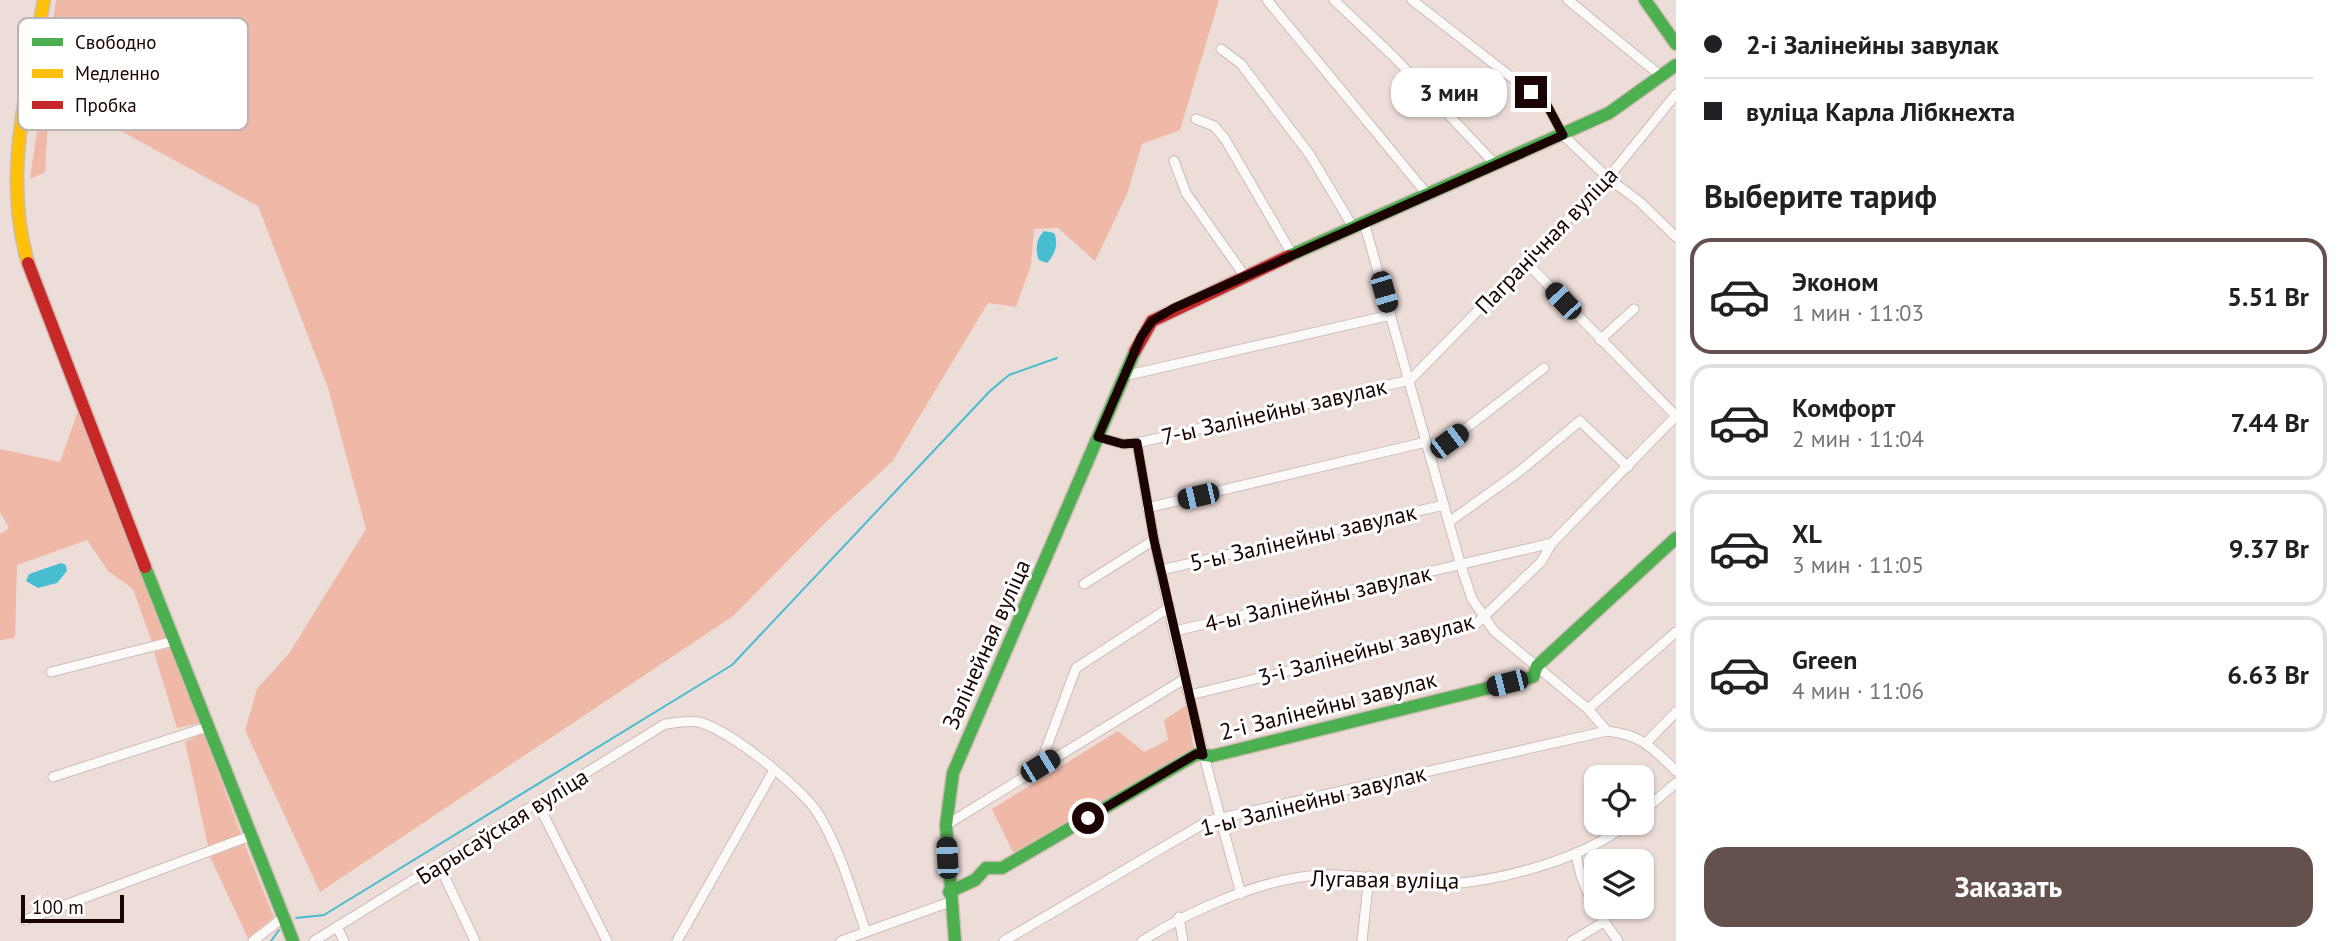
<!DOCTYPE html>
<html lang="ru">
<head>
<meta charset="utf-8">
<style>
	:root { --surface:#fff; --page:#f6f6f6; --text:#202124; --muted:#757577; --line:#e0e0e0; --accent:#64504c }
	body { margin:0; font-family:"PT Sans",sans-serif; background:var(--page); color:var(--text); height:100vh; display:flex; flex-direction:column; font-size:26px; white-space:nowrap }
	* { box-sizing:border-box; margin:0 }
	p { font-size:23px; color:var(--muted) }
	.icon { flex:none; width:38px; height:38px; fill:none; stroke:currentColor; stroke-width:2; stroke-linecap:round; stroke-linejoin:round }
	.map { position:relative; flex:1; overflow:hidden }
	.details { display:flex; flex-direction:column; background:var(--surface); width:665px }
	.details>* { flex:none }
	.hud { display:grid; align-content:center; height:154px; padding:0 28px; background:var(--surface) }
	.buttons { position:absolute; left:1584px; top:765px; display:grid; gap:14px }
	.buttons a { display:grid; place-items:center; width:70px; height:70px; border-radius:14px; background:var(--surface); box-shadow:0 2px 5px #0004; font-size:35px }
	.scale { position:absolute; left:21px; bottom:18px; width:103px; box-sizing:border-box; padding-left:7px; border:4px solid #1b0401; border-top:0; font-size:19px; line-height:24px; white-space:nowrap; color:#1b0401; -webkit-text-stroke:5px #fff; paint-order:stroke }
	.end { position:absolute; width:32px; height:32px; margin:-16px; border:9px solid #1b0401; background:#fff; box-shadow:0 0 0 4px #fff }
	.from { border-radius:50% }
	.bubble { position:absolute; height:49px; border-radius:21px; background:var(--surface); box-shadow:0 2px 5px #0004; font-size:23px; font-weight:700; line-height:49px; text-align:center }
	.car { position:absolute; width:21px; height:42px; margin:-21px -10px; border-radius:9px; box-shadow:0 0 5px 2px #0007; background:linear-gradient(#222 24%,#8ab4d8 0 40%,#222 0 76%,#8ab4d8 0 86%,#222 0) }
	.hud b { display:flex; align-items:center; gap:24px; height:66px; font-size:26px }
	.hud b+b { border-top:2px solid var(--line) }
	.hud i { width:18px; height:18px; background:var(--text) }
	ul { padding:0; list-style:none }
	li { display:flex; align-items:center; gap:21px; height:116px; margin:0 14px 10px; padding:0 14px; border:4px solid var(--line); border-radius:21px }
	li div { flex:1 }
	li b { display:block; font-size:26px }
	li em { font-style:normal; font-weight:700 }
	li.current { border-color:var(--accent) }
	li>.icon { width:63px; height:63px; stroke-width:1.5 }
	h2 { padding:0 28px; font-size:32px; line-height:84px }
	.action { display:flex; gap:14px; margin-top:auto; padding:14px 28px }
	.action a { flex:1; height:80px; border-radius:21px; background:var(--accent); color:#fff; font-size:28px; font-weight:700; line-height:80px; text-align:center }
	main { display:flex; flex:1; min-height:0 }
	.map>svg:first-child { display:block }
	.green { fill:#f0b8a7 }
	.water { fill:#48bcd1 }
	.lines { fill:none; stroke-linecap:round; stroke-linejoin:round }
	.stream { stroke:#48bcd1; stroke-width:2 }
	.street-casing { stroke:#d0bbb5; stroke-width:11 }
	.fast-casing { stroke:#d0bbb5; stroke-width:15 }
	.slow-casing { stroke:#d0bbb5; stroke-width:15 }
	.jam-casing { stroke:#d0bbb5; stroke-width:15 }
	.street { stroke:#fcfaf9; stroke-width:9 }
	.fast { stroke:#4caf50; stroke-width:12 }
	.slow { stroke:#ffc107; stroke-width:12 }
	.jam { stroke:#c62828; stroke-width:12 }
	.route { stroke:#1b0401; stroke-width:9 }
	.labels { text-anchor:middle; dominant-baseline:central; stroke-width:6; stroke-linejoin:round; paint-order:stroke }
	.street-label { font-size:23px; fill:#1b0401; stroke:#fff }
	.key { fill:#fff; stroke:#bbb4b3; stroke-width:2 }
	.key-label { font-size:19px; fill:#1b0401 }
</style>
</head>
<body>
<main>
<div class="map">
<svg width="1676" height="941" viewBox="0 0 1676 941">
	<rect width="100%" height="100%" fill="#edddd8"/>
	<g class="green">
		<path d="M56 0H1219L1180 130 1142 144 1127 194 1095 261 1058 228 1034 229 1031 265 1016 307 988 303 892 462 829 519 733 616 320 892 245 730 257 689 290 652 366 529 328 388 258 206 110 125 73 80 48 123 45 172 30 179Z"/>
		<path d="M78 411 168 637 152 642 133 589 108 571 87 540 17 565 15 638 0 640V534L9 528 0 512V449L60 462Z"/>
		<path d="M171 648 199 723 177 728 154 652Z"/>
		<path d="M1187 705 1194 751 1014 854 992 809 1118 731 1144 752 1168 740 1164 720Z"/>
		<path d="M203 733 241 834 208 846 185 742Z"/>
		<path d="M244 843 274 917 248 938 210 857Z"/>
	</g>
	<g class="water">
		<path d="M1044 231 1054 233C1059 243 1055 255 1047 263L1039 260C1035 250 1036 239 1044 231Z"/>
		<path d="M61 563 66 565 67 571 57 583 38 588 26 581 29 574Z"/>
	</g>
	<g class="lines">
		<g class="stream">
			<path d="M296 918 324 915 732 665 990 391 1009 375 1057 358"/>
			<path d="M271 941 279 930"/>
		</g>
		<g class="street-casing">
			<g id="street">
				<path d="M1267 0 1427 194"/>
				<path d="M1334 0 1395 58 1495 164"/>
				<path d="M1412 0 1547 105 1563 135 1608 178 1640 202 1676 237"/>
				<path d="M1568 0 1661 76"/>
				<path d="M1221 49 1241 64 1310 155 1353 227"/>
				<path d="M1196 119 1214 126 1225 139 1292 254"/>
				<path d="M1174 161 1186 193 1244 275"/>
				<path d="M1364 222 1461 566 1472 599 1494 631 1588 709 1607 731C1642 735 1651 747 1676 771"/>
				<path d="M1526 262 1676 416"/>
				<path d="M1600 340 1634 309"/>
				<path d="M1124 376 1391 315"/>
				<path d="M1098 437 1123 444 1137 443 1410 380 1608 178 1676 94"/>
				<path d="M1137 443C1161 595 1200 745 1241 894"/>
				<path d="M1430 456 1544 368"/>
				<path d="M1147 508 1426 442"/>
				<path d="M1449 522 1520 471 1580 421 1628 467"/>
				<path d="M1161 570 1444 505"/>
				<path d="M1084 584 1154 540"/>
				<path d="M1175 631 1552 543 1676 416"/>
				<path d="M51 672 174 641"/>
				<path d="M1190 695 1475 625 1541 562 1552 543"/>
				<path d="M1588 709 1676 632"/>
				<path d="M1647 742 1676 712"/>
				<path d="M1040 765 1076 668 1170 607"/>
				<path d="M53 777 207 727"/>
				<path d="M538 804 607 941"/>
				<path d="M1642 812 1676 783"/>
				<path d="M946 825 1186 678"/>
				<path d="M1576 853C1581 889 1597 912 1618 941"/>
				<path d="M439 865 475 941"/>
				<path d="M1179 917 1183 941"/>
				<path d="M25 920 250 836"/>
				<path d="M337 927 344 941"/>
				<path d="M253 941 284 917"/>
				<path d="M314 941 665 724C675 723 688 720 698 722 726 727 802 788 817 812 840 848 852 893 866 932"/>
				<path d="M677 941 774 770"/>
				<path d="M841 941 950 902"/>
				<path d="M1004 941 1208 821 1607 731"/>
				<path d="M1142 941C1191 910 1263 878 1321 875 1364 873 1407 887 1449 884 1504 880 1587 858 1629 822"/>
				<path d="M1362 941 1369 876"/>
				<path d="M1572 941 1604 922"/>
			</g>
		</g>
		<g class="fast-casing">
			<g id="fast">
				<path d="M1645 0 1676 44"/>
				<path d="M1289 256 1609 113 1676 65"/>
				<path d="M145 567 293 941"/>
				<path d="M949 892 975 880 986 868H1002L1197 754 1212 756 1533 677 1537 666 1676 538"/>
				<path d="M955 941 946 825 953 773 1135 351"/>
			</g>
		</g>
		<g class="slow-casing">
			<path id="slow" d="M28 263C2 174 28 88 44 0"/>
		</g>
		<g class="jam-casing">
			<g id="jam">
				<path d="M28 263 145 567"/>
				<path d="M1135 351 1152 321 1289 256"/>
			</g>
		</g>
		<use href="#street" class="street"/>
		<use href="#fast" class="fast"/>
		<use href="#slow" class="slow"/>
		<use href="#jam" class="jam"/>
	</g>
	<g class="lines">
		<path class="route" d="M1088 818 1196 754 1203 755 1154 540 1137 443 1123 444 1098 437 1141 337 1152 321 1174 308 1563 135 1547 105 1531 92"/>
	</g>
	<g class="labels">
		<g class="street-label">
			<text transform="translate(1546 240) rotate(-46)">Пагранічная вуліца</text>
			<text transform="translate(1274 411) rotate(-13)">7-ы Залінейны завулак</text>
			<text transform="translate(1303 537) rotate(-13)">5-ы Залінейны завулак</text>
			<text transform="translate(1318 598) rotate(-13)">4-ы Залінейны завулак</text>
			<text transform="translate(986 644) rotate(-66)">Залінейная вуліца</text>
			<text transform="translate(1366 649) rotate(-15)">3-і Залінейны завулак</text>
			<text transform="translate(1328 705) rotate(-14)">2-і Залінейны завулак</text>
			<text transform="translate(1313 800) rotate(-14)">1-ы Залінейны завулак</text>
			<text transform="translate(502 826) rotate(-32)">Барысаўская вуліца</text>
			<text transform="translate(1385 879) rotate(1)">Лугавая вуліца</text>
		</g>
	</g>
	<rect x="18" y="18" width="230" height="112" rx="10" class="key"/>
	<rect x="32" y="38" width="31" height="8" fill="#4caf50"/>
	<rect x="32" y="69" width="31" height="9" fill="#ffc107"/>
	<rect x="32" y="101" width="31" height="8" fill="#c62828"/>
	<g class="key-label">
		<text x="75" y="49">Свободно</text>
		<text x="75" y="80">Медленно</text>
		<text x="75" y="112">Пробка</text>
	</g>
</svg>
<div class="buttons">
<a><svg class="icon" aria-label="locate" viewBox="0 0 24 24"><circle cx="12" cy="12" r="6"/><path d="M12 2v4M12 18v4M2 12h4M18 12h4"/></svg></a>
<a><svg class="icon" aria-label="layers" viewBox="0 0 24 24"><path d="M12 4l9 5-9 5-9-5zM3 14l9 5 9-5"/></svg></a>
</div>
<div class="scale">100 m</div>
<i class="end from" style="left:1088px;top:818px"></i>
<i class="end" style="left:1531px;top:92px"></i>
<div class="bubble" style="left:1391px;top:68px;width:116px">3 мин</div>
<i class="car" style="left:1384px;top:292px;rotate:164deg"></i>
<i class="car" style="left:1563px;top:301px;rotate:317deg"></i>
<i class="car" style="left:1449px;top:441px;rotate:53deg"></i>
<i class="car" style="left:1198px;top:496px;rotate:257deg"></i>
<i class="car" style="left:1507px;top:683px;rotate:256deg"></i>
<i class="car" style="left:1040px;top:766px;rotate:59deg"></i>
<i class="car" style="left:947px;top:858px;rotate:357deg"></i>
</div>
<section class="details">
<div class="hud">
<b><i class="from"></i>2-і Залінейны завулак</b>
<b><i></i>вуліца Карла Лібкнехта</b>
</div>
<h2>Выберите тариф</h2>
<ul>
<li class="current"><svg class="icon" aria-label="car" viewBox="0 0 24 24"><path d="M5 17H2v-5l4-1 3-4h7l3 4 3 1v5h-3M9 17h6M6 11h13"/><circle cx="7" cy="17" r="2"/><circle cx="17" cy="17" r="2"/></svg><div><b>Эконом</b><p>1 мин · 11:03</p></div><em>5.51 Br</em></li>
<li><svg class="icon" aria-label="car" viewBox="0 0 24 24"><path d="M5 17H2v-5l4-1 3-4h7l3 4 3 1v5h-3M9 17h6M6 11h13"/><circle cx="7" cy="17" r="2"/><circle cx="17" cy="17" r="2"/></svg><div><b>Комфорт</b><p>2 мин · 11:04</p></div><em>7.44 Br</em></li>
<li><svg class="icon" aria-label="car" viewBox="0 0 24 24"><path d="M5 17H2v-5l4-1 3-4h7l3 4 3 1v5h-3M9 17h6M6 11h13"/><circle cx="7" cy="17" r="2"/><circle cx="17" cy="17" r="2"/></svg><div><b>XL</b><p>3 мин · 11:05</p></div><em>9.37 Br</em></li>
<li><svg class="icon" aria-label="car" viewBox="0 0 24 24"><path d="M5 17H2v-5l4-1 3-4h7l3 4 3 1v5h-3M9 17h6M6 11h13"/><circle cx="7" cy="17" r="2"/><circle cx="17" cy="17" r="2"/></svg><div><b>Green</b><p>4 мин · 11:06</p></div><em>6.63 Br</em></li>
</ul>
<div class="action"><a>Заказать</a></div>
</section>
</main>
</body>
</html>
